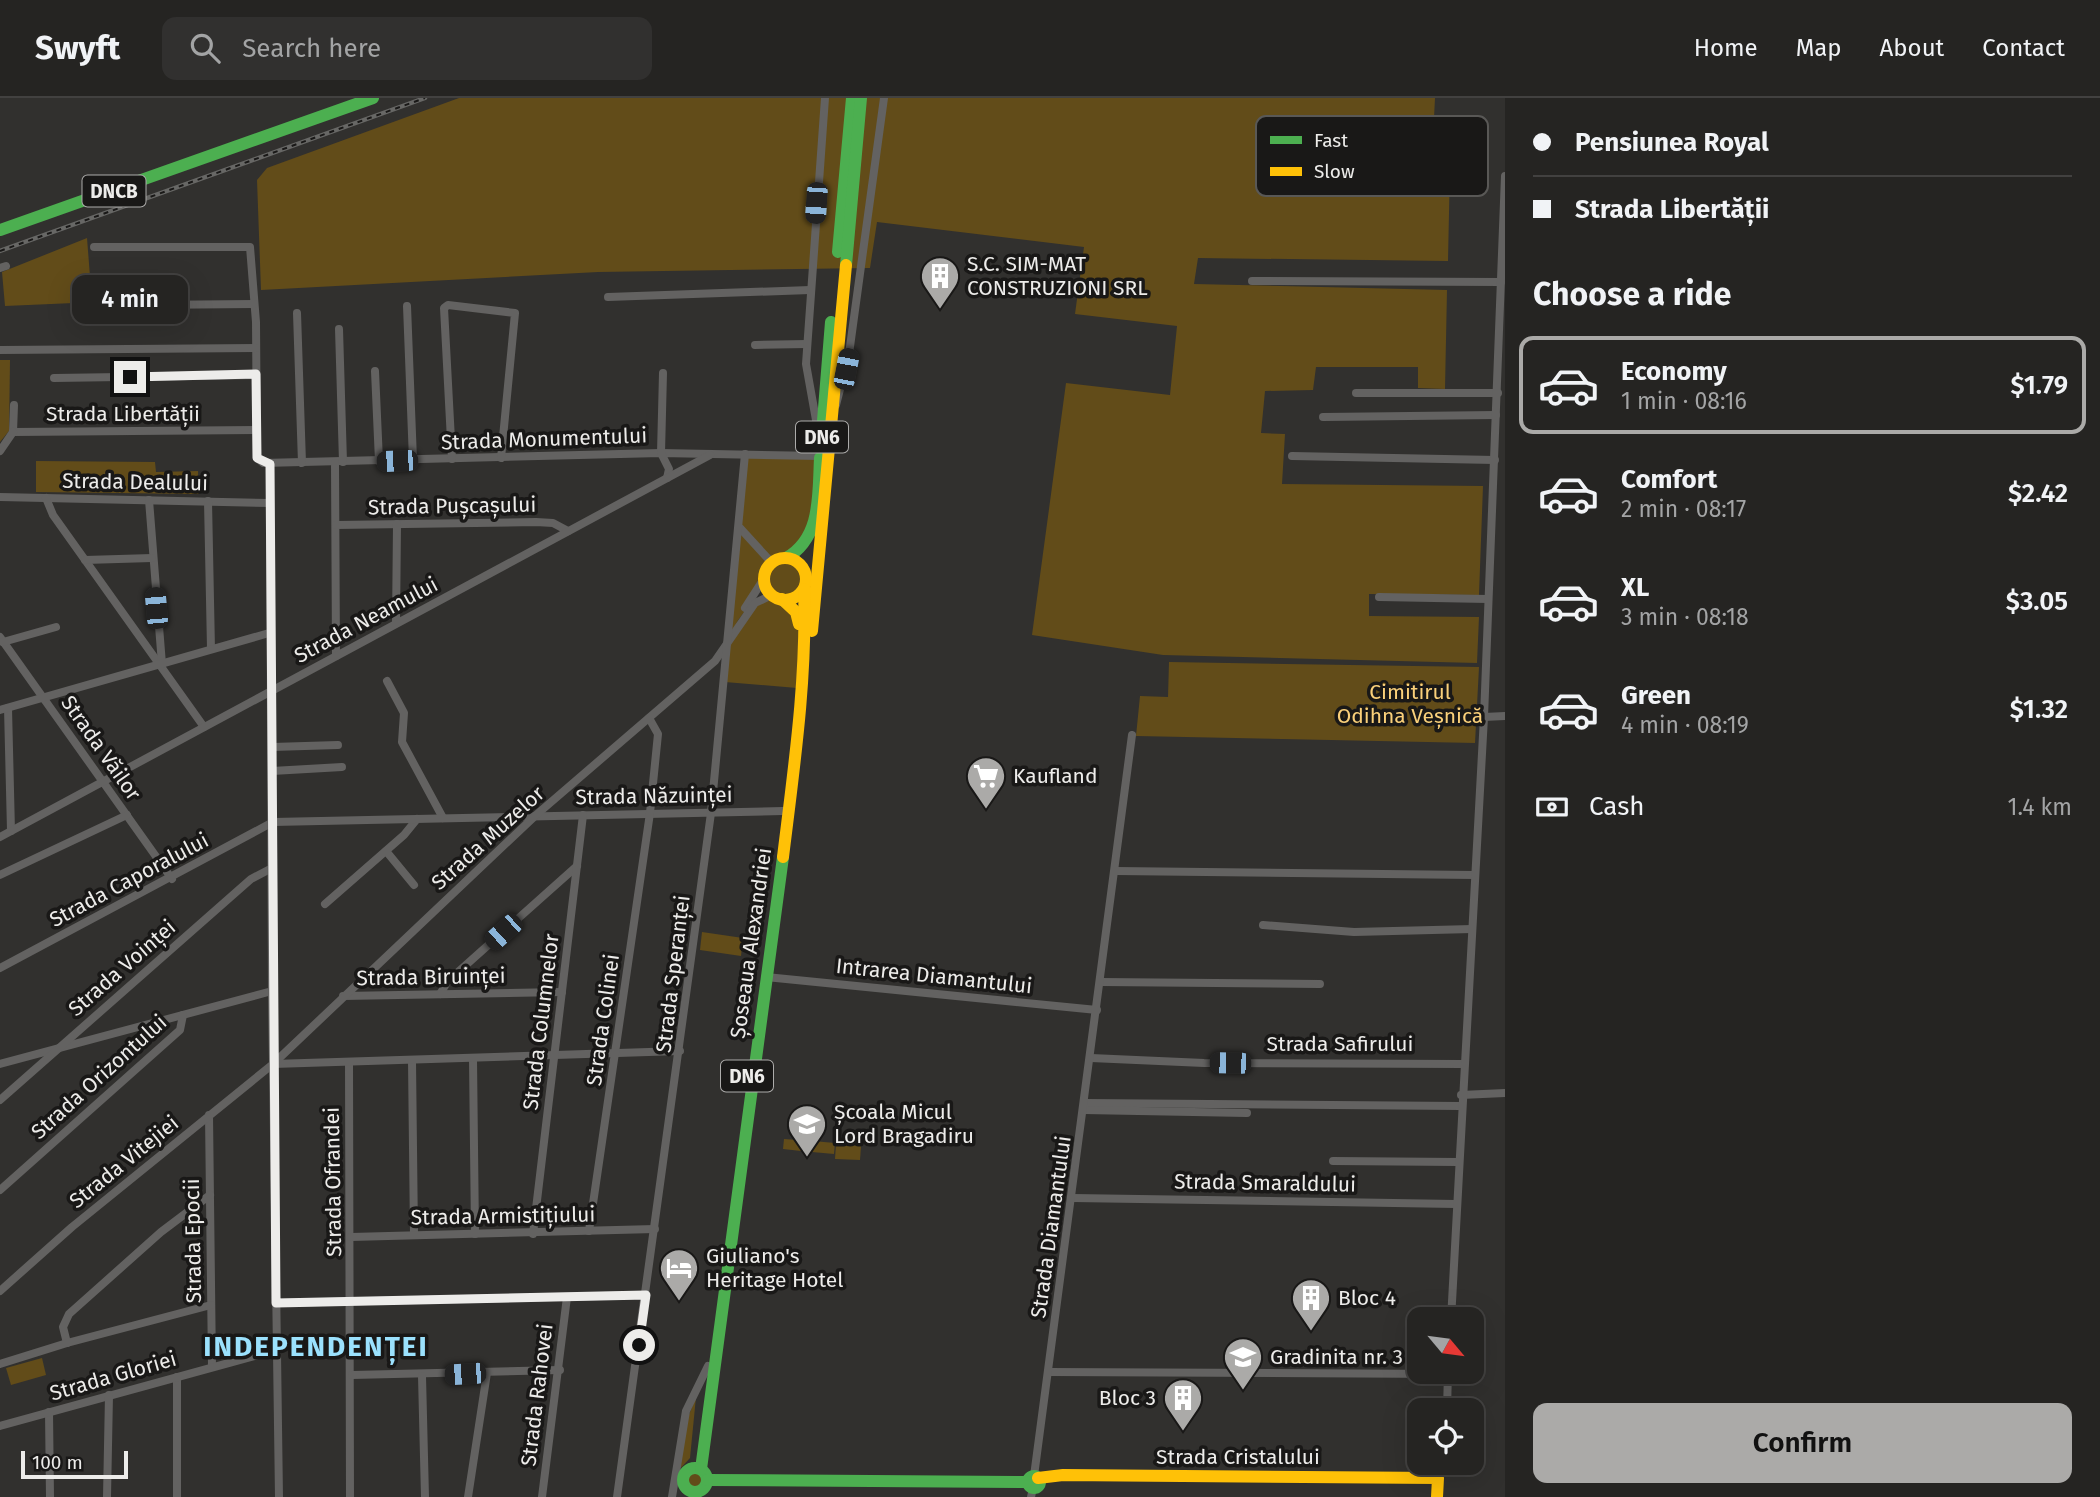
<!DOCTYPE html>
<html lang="en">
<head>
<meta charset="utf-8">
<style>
	:root { --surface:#252422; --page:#31302f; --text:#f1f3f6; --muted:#a3a4a5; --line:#424140; --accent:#abaaa8 }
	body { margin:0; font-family:"Fira Sans",sans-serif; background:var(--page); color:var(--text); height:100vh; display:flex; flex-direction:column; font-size:26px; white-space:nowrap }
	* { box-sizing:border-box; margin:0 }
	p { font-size:23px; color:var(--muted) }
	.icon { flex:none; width:38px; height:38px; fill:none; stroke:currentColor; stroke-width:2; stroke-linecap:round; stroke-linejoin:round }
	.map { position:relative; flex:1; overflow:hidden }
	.drawer { display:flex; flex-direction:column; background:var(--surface); width:595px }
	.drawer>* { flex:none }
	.guide { display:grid; align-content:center; height:154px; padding:0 28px; background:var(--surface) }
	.needle { width:46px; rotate:119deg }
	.controls { position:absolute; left:1407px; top:1209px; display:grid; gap:14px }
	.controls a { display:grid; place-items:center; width:77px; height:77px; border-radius:14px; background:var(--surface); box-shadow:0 7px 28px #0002,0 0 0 2px var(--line); font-size:35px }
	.scale { position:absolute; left:21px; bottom:18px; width:107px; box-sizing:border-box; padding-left:7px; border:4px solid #edecea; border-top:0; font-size:19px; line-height:24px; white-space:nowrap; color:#edecea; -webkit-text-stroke:5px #191817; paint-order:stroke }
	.end { position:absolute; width:32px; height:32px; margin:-16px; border:9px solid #edecea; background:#111; box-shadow:0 0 0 4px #111 }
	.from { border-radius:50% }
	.bubble { position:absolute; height:49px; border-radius:14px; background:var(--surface); box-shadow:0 7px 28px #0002,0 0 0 2px var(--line); font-size:23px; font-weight:600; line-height:49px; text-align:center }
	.car { position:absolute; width:21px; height:42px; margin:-21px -10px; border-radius:9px; box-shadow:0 0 5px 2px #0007; background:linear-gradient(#222 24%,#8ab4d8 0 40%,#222 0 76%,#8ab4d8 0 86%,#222 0) }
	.guide b { display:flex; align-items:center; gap:24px; height:66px; font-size:26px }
	.guide b+b { border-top:2px solid var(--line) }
	.guide i { width:18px; height:18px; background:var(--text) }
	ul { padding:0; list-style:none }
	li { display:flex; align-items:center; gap:21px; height:98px; margin:0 14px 10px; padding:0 14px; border:4px solid transparent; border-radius:14px }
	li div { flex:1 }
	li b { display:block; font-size:26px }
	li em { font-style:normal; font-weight:600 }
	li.on { border-color:var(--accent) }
	li>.icon { width:63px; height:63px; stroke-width:1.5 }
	h2 { padding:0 28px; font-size:32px; line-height:84px }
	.pay { display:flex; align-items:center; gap:18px; height:77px; padding:0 28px; font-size:26px }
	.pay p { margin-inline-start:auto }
	.button { display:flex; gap:14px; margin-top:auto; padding:14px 28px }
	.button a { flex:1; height:80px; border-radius:14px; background:var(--accent); color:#111; font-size:28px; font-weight:600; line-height:80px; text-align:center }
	header { display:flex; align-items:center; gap:42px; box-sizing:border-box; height:98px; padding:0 35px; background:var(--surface); border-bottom:2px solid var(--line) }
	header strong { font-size:33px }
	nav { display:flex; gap:38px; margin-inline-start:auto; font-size:24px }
	.search { width:490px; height:63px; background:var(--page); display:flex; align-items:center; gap:18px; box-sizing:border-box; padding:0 24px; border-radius:14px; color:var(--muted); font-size:26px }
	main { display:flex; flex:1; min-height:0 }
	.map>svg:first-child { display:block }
	.green { fill:#624c19; fill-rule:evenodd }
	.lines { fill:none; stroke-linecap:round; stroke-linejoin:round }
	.street { stroke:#636261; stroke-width:8 }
	.fast { stroke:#4caf50; stroke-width:12 }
	.slow { stroke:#ffc107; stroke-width:12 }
	.rail-casing { stroke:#676765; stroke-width:4.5 }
	.rail { stroke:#191817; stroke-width:2; stroke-dasharray:5; stroke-linecap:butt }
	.route { stroke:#edecea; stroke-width:9 }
	.labels { text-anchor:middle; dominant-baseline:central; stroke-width:7; stroke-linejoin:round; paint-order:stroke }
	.shield { fill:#191817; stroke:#adacab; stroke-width:2 }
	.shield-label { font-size:19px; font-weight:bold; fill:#edecea }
	.poi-label { font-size:21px; fill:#edecea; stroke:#191817; text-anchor:start }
	.street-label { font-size:21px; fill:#edecea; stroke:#191817 }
	.park-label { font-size:21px; fill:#fad07a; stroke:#191817 }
	.district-label { font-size:28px; font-weight:bold; letter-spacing:2px; fill:#9be1fd; stroke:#191817 }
	.key { fill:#191817; stroke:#595856; stroke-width:2 }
	.key-label { font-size:19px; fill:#edecea }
</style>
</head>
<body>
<header>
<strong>Swyft</strong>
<div class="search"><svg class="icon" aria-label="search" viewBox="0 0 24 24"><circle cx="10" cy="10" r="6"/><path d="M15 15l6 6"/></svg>Search here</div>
<nav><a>Home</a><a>Map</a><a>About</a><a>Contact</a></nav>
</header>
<main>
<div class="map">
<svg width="1505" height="1399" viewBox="0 0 1505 1399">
	<rect width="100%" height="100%" fill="#31302e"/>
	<g class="green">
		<path d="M459 0H1435L1434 20 1451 21 1448 163 1198 160 1194 186 1447 192 1445 291 1418 290V269H1316L1313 292 1265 293 1261 335 1285 336 1282 386 1483 388 1479 497 1369 496V518L1479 519 1477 565 1163 557 1032 537 1066 285 1170 297 1177 228 1075 216 1084 149 877 124 870 170 598 174 261 192 257 82 267 70Z"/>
		<path d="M87 140 91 191 135 190 136 207 74 205 5 208 2 174Z"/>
		<path d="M0 262H10L9 333 0 344Z"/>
		<path d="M745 356 820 358 815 415 793 461 803 470C809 484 803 497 788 501 805 529 799 559 797 590L725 584ZM765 486 772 497 751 510 736 525Z"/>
		<path d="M36 363 155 364 156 374 198 373 199 396 36 394Z"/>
		<path d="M1169 564 1479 569 1475 645 1136 638 1140 598 1168 599Z"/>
		<path d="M702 834 743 840 741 858 700 852Z"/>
		<path d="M784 1041 811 1043 810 1054 783 1051Z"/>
		<path d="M813 1043 835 1045 834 1056 812 1054Z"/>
		<path d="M836 1046 861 1048 860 1062 835 1061Z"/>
		<path d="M42 1260 46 1277 11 1287 6 1270Z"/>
		<path d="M696 1299 690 1360 678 1373 685 1327Z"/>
		<circle cx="695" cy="1382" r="8"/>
	</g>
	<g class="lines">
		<g class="street">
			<path d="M94 149H250L256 224 257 360 263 365 661 355 820 358"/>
			<path d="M0 170 6 168"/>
			<path d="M1252 183 1501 184"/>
			<path d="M608 199 810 192"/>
			<path d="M144 207 254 206"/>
			<path d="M407 208 413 362"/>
			<path d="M297 215 302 365"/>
			<path d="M339 231 343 364"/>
			<path d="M755 247 807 246"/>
			<path d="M0 252 256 250"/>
			<path d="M375 273 379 363"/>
			<path d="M663 275 661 355 669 371 667 380"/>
			<path d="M54 280 256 277"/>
			<path d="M1356 295H1498"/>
			<path d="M836 307 849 256 884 0"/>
			<path d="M1323 319 1496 317"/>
			<path d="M13 334 257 332"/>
			<path d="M13 334 14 307"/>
			<path d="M821 350 806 266 825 0"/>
			<path d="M0 353 13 334"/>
			<path d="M1292 358 1495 362"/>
			<path d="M452 361 444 210 448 207 515 215 501 360"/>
			<path d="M335 365 336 558"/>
			<path d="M270 366 272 893 279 1399"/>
			<path d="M0 399 270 405"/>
			<path d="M46 400 53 417 204 629"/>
			<path d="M149 402 162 566"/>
			<path d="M208 403 211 551"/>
			<path d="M336 427 536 424 553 425 568 433"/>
			<path d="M740 430 772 465"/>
			<path d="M85 462 152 460"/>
			<path d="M1379 499 1488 501"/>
			<path d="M745 510 765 479"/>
			<path d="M396 525 397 426"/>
			<path d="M0 539 172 781"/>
			<path d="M3 544 56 529"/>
			<path d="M387 583 404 615 402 644 443 720"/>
			<path d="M8 610 11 733"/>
			<path d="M0 612 269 535"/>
			<path d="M1484 619 1505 618"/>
			<path d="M272 649 338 647"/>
			<path d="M272 673 342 669"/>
			<path d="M0 739 710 357"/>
			<path d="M386 753 414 787"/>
			<path d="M1116 773 1475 777"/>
			<path d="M0 777 127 717"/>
			<path d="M325 806 404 737 417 721"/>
			<path d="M1263 827 1354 834 1472 831"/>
			<path d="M0 870 273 724 783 713"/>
			<path d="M766 879 1097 912"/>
			<path d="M1101 884 1320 886"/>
			<path d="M440 896 448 883 577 768"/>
			<path d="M343 898 562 894"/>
			<path d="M1091 960 1204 965 1463 966"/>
			<path d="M473 961 475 1136"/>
			<path d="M412 963 414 1137"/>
			<path d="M349 964 350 1399"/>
			<path d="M0 966 272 893"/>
			<path d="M273 966 680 953"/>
			<path d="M1461 997 1505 995"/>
			<path d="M0 1002 251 781 272 770"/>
			<path d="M1085 1005 1461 1008"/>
			<path d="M1084 1012 1247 1015"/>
			<path d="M209 1017 212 1269"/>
			<path d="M1333 1063 1458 1064"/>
			<path d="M0 1092 180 932 183 917"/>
			<path d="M1073 1100 1456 1106"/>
			<path d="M589 1133 650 715 658 636 649 620"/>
			<path d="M533 1136 583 717"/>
			<path d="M351 1139 655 1131"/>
			<path d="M0 1193 72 1129 273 966 536 717 715 563 755 505 772 497"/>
			<path d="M276 1205 646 1197"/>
			<path d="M1451 1222 1484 619 1505 78"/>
			<path d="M67 1245 63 1229 69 1216 161 1134 210 1097"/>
			<path d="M0 1266 67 1245 211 1207"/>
			<path d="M1049 1274 1448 1276"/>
			<path d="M352 1277 560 1272"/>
			<path d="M422 1278 425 1399"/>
			<path d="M177 1279V1399"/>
			<path d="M1447 1312 1448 1274"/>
			<path d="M49 1314 50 1399"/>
			<path d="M0 1328 276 1252"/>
			<path d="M1034 1378 1132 637"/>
			<path d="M1438 1380 1441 1365"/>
			<path d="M107 1399 109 1297"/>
			<path d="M468 1399 487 1275"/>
			<path d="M542 1399 567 1199"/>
			<path d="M617 1399 711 715 745 356"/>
			<path d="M672 1399 686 1313 708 1268"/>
			<path d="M1031 1399 1033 1390"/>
		</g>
		<g class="fast">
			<path d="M0 132 373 0"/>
			<path d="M838 154 852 0"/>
			<path d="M846 167 861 0"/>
			<path d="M822 335 831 224"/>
			<path d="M786 460C822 440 818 396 820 360"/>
			<circle cx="695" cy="1382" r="12"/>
			<path d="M701 1371 783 759"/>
			<circle cx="1034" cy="1384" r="6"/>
			<path d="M707 1382 1027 1384"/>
		</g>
		<g class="slow">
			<circle cx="785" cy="481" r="21"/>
			<path d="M782 501 796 514 799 526"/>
			<path d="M812 533 846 167"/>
			<path d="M783 759C794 669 807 581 804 491"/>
			<path d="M1038 1380 1063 1377 1438 1380 1437 1399"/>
		</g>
		<g class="rail-casing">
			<path id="rail" d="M0 153 425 0"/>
		</g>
		<use href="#rail" class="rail"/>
	</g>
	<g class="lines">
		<path class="route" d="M130 279 256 276 257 360 270 366 276 1205 646 1197 639 1247"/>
	</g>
	<defs>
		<g id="building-pin" transform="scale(2.0125)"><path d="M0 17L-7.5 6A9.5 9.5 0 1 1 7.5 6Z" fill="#abaaa8" stroke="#191817"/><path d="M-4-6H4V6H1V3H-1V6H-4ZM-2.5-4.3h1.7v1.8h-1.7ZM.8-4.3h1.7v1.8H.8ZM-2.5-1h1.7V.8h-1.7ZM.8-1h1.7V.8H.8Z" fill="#fff"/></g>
		<g id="supermarket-pin" transform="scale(2.0125)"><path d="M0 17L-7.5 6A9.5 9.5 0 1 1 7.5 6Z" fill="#abaaa8" stroke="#191817"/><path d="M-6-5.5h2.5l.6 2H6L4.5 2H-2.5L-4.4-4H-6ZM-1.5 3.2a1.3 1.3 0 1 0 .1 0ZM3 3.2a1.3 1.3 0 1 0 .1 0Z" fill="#fff"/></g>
		<g id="school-pin" transform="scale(2.0125)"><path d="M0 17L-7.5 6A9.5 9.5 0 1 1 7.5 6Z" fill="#abaaa8" stroke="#191817"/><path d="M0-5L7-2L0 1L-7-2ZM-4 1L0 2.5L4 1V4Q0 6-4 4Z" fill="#fff"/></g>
		<g id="hotel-pin" transform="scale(2.0125)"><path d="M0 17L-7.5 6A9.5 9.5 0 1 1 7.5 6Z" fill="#abaaa8" stroke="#191817"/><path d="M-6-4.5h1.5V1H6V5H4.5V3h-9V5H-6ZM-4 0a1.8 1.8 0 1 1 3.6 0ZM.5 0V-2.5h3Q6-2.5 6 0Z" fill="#fff"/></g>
	</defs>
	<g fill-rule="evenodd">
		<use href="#building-pin" x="940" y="178"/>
		<use href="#supermarket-pin" x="986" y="678"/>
		<use href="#school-pin" x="807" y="1026"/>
		<use href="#hotel-pin" x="679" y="1170"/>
		<use href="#building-pin" x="1311" y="1200"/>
		<use href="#school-pin" x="1243" y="1259"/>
		<use href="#building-pin" x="1183" y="1300"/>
	</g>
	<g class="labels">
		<g class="shield">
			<rect x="82.5" y="77.5" width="63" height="31" rx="5"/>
			<rect x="796" y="323.5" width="52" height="31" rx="5"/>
			<rect x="721" y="962.5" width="52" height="31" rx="5"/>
		</g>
		<g class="shield-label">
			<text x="114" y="93">DNCB</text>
			<text x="822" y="339">DN6</text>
			<text x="747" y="978">DN6</text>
		</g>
		<g class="poi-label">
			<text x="967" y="166">S.C. SIM-MAT<tspan x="967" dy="24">CONSTRUZIONI SRL</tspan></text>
			<text x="1013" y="678">Kaufland</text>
			<text x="834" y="1014">Școala Micul<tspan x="834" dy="24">Lord Bragadiru</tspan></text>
			<text x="706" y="1158">Giuliano's<tspan x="706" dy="24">Heritage Hotel</tspan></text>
			<text x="1338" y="1200">Bloc 4</text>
			<text x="1270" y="1259">Gradinita nr. 3</text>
			<text x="1156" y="1300" text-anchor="end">Bloc 3</text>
		</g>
		<g class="street-label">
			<text x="123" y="316">Strada Libertății</text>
			<text transform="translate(544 341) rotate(-2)">Strada Monumentului</text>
			<text transform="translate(135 384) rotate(1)">Strada Dealului</text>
			<text transform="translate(452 408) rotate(-1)">Strada Pușcașului</text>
			<text transform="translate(366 522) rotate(-28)">Strada Neamului</text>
			<text transform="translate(101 650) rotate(55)">Strada Văilor</text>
			<text transform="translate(654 698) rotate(-1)">Strada Năzuinței</text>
			<text transform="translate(488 740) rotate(-42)">Strada Muzelor</text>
			<text transform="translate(129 782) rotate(-28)">Strada Caporalului</text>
			<text transform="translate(751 845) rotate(-82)">Șoseaua Alexandriei</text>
			<text transform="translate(122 870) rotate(-41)">Strada Voinței</text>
			<text transform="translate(673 876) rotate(-83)">Strada Speranței</text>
			<text transform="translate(934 878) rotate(6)">Intrarea Diamantului</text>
			<text transform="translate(431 879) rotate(-1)">Strada Biruinței</text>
			<text transform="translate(603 922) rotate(-82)">Strada Colinei</text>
			<text transform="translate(541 924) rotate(-83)">Strada Columnelor</text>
			<text x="1340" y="946">Strada Safirului</text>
			<text transform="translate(99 979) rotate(-42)">Strada Orizontului</text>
			<text transform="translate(124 1064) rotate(-39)">Strada Vitejiei</text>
			<text transform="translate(333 1084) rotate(-91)">Strada Ofrandei</text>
			<text transform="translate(1265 1085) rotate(1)">Strada Smaraldului</text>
			<text transform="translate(503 1118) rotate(-1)">Strada Armistițiului</text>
			<text transform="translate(1051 1129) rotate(-82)">Strada Diamantului</text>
			<text transform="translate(193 1143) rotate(-91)">Strada Epocii</text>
			<text transform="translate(113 1278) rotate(-16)">Strada Gloriei</text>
			<text transform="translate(537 1297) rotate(-83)">Strada Rahovei</text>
			<text x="1238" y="1359">Strada Cristalului</text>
		</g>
		<g class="park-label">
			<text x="1410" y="594">Cimitirul<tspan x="1410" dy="24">Odihna Veșnică</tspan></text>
		</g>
		<g class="district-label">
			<text x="316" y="1248">INDEPENDENȚEI</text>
		</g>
	</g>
	<rect x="1256" y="18" width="232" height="80" rx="10" class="key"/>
	<rect x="1270" y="38" width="32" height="8" fill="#4caf50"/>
	<rect x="1270" y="69" width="32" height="9" fill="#ffc107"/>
	<g class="key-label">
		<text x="1314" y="49">Fast</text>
		<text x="1314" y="80">Slow</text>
	</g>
</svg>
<div class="controls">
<a><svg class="needle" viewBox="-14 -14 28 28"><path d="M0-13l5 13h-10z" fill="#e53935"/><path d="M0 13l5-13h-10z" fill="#a3a4a5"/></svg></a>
<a><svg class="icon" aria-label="locate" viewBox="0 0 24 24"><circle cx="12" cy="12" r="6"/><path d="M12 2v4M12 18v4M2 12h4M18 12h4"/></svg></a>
</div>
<div class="scale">100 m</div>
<i class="end from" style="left:639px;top:1247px"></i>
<i class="end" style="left:130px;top:279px"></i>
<div class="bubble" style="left:72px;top:177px;width:116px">4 min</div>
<i class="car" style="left:816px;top:105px;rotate:184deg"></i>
<i class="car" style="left:846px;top:271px;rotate:11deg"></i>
<i class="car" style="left:397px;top:363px;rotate:268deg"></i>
<i class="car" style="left:156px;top:510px;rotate:355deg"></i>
<i class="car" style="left:503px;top:834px;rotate:228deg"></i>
<i class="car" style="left:1230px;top:965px;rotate:271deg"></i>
<i class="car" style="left:465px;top:1276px;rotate:267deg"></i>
</div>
<section class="drawer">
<div class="guide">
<b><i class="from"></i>Pensiunea Royal</b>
<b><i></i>Strada Libertății</b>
</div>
<h2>Choose a ride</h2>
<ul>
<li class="on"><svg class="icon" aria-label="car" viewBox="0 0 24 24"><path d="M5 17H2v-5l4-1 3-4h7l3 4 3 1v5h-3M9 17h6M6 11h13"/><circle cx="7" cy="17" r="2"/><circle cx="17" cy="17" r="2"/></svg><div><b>Economy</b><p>1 min · 08:16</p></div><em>$1.79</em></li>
<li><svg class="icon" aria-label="car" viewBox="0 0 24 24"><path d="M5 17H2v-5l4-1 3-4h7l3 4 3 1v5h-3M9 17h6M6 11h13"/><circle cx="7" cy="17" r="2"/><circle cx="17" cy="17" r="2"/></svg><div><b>Comfort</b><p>2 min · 08:17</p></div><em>$2.42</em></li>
<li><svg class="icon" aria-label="car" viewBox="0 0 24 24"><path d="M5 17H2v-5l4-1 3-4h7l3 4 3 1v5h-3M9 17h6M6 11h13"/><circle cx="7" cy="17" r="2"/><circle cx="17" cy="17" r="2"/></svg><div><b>XL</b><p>3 min · 08:18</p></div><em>$3.05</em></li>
<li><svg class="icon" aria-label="car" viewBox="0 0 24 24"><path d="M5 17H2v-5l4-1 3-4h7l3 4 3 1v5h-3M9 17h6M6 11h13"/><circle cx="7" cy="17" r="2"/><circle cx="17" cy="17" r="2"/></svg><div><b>Green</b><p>4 min · 08:19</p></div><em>$1.32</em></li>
</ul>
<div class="pay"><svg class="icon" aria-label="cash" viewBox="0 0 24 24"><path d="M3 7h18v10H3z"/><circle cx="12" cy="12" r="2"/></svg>Cash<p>1.4 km</p></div>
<div class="button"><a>Confirm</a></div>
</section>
</main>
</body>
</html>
